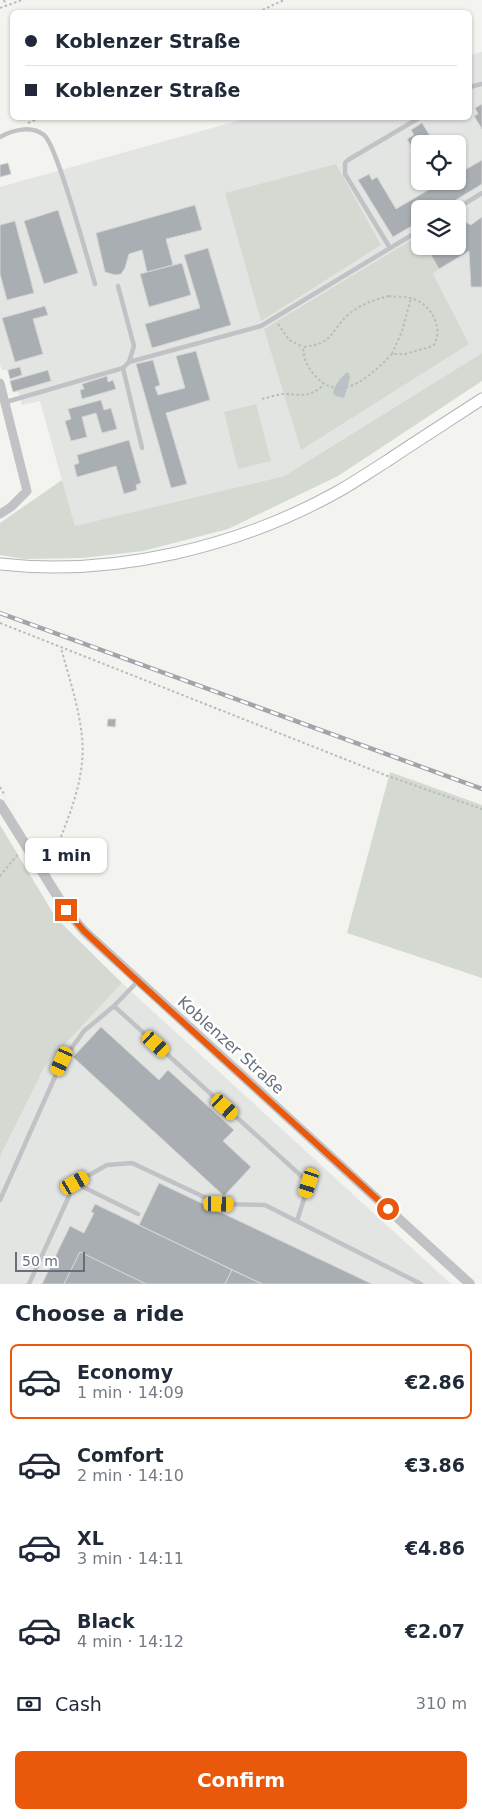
<!DOCTYPE html>
<html lang="en">
<head>
<meta charset="utf-8">
<style>
	:root { --surface:#fff; --page:#f2f2f3; --text:#1f2937; --muted:#747a83; --line:#e0e1e3; --accent:#ea580c }
	body { margin:0; font-family:"DejaVu Sans",sans-serif; background:var(--page); color:var(--text); height:100vh; display:flex; flex-direction:column; font-size:19px; white-space:nowrap }
	* { box-sizing:border-box; margin:0 }
	p { font-size:16px; color:var(--muted) }
	.icon { flex:none; width:28px; height:28px; fill:none; stroke:currentColor; stroke-width:2; stroke-linecap:round; stroke-linejoin:round }
	.map { position:relative; height:1284px; overflow:hidden }
	.details { display:flex; flex-direction:column; background:var(--surface); flex:1 }
	.details>* { flex:none }
	.top-card { position:absolute; left:10px; top:10px; width:462px; height:110px; border-radius:8px; box-shadow:0 1px 4px #0004; display:grid; align-content:center; height:110px; padding:0 15px; background:var(--surface) }
	.tools { position:absolute; left:411px; top:135px; display:grid; gap:10px }
	.tools a { display:grid; place-items:center; width:55px; height:55px; border-radius:8px; background:var(--surface); box-shadow:0 1px 4px #0004; font-size:25px }
	.scale { position:absolute; left:15px; bottom:12px; width:70px; box-sizing:border-box; padding-left:5px; border:2px solid #66707d; border-top:0; font-size:14px; line-height:18px; white-space:nowrap; color:#66707d; -webkit-text-stroke:4px #fff; paint-order:stroke }
	.end { position:absolute; width:22px; height:22px; margin:-11px; border:6px solid #ea580c; background:#fff; box-shadow:0 0 0 2px #fff }
	.from { border-radius:50% }
	.bubble { position:absolute; height:35px; border-radius:8px; background:var(--surface); box-shadow:0 1px 4px #0004; font-size:16px; font-weight:700; line-height:35px; text-align:center }
	.car { position:absolute; width:15px; height:30px; margin:-15px -8px; border-radius:6px; box-shadow:0 0 4px 1px #0007; background:linear-gradient(#f5c518 24%,#345 0 40%,#f5c518 0 76%,#345 0 86%,#f5c518 0) }
	.top-card b { display:flex; align-items:center; gap:18px; height:48px; font-size:19px }
	.top-card b+b { border-top:1px solid var(--line) }
	.top-card i { width:12px; height:12px; background:var(--text) }
	ul { padding:0; list-style:none }
	li { display:flex; align-items:center; gap:15px; height:75px; margin:0 10px 8px; padding:0 5px; border:2px solid transparent; border-radius:8px }
	li div { flex:1 }
	li b { display:block; font-size:19px }
	li em { font-style:normal; font-weight:700 }
	li.active { border-color:var(--accent) }
	li>.icon { width:45px; height:45px; stroke-width:1.5 }
	h2 { padding:0 15px; font-size:22px; line-height:60px }
	.pay { display:flex; align-items:center; gap:12px; height:55px; padding:0 15px; font-size:19px }
	.pay p { margin-inline-start:auto }
	.action { display:flex; gap:10px; margin-top:auto; padding:10px 15px }
	.action a { flex:1; height:58px; border-radius:8px; background:var(--accent); color:#fff; font-size:20px; font-weight:700; line-height:58px; text-align:center }
	.map>svg:first-child { display:block }
	.built { fill:#e3e5e3; fill-rule:evenodd }
	.green { fill:#d4dad1 }
	.water { fill:#bbc2c7 }
	.building { fill:#a9aeb3; stroke:#d4d4d3 }
	.lines { fill:none; stroke-linecap:round; stroke-linejoin:round }
	.secondary-casing { stroke:#b2b5ba; stroke-width:13 }
	.path { stroke:#b9bbbd; stroke-width:2; stroke-dasharray:2.5 2.5; stroke-linecap:butt }
	.service { stroke:#c0c2c5; stroke-width:4.5 }
	.minor { stroke:#c0c2c5; stroke-width:9 }
	.tertiary { stroke:#c0c2c5; stroke-width:10 }
	.secondary { stroke:#fff; stroke-width:11 }
	.rail-casing { stroke:#a1a5aa; stroke-width:4.5 }
	.rail { stroke:#fff; stroke-width:2.5; stroke-dasharray:8; stroke-linecap:butt }
	.route { stroke:#ea580c; stroke-width:6 }
	.labels { text-anchor:middle; dominant-baseline:central; stroke-width:5; stroke-linejoin:round; paint-order:stroke }
	.street-label { font-size:16px; fill:#66707d; stroke:#fff }
</style>
</head>
<body>
<div class="map">
<svg width="482" height="1284" viewBox="0 0 482 1284">
	<rect width="100%" height="100%" fill="#f3f3f0"/>
	<g class="built">
		<path d="M482 52V353L284 476 75 527 40 401 22 405 18 392H13L7 370H2L0 364V187L248 118H470V55ZM420 144H458V181H420ZM420 209H458V246H420Z"/>
		<path d="M122 983 451 1284H0V1157L45 1066Z"/>
	</g>
	<g class="green">
		<path d="M336 164 381 245 261 321 225 193Z"/>
		<path d="M420 235V246H445L431 255 439 269 433 274 469 344 301 450 264 329Z"/>
		<path d="M482 353V381L338 476 228 529 143 551 82 558 24 559 0 555V523L62 480 75 526 284 476Z"/>
		<path d="M256 404 271 461 238 469 224 412Z"/>
		<path d="M390 772 482 805V978L347 933Z"/>
		<path d="M0 825 56 918 122 983 45 1066 0 1157Z"/>
	</g>
	<path class="water" d="M346 373H349L350 378 344 398 336 396 333 393C335 384 340 379 346 373Z"/>
	<g class="building">
		<path d="M482 104V129L474 116 478 114 475 108Z"/>
		<path d="M422 123 435 144H420V161L407 139 414 135 411 130Z"/>
		<path d="M482 160V184L441 209H420V221L393 237 358 180 369 174 372 180 377 177 396 209 435 186 432 181H458V174Z"/>
		<path d="M8 163 11 174 0 177V165Z"/>
		<path d="M195 205 202 230 166 239 173 265 147 272 142 250 129 254 125 268 121 274 115 275 105 272 96 233Z"/>
		<path d="M58 210 78 273 44 284 24 221Z"/>
		<path d="M482 217V287H471L469 251 439 269 431 255 445 246H458V238L459 237 458 236V218L471 225Z"/>
		<path d="M15 221 34 293 7 300 0 274V225Z"/>
		<path d="M208 248 231 325 152 348 145 324 200 308 184 255Z"/>
		<path d="M182 263 191 295 149 307 140 274Z"/>
		<path d="M45 306 48 315 33 319 43 354 15 362 2 318Z"/>
		<path d="M196 351 210 400 166 413 187 484 171 488 136 364 153 360 160 385 155 387 158 395 185 388 176 356Z"/>
		<path d="M20 367 22 375 10 379 8 370Z"/>
		<path d="M48 370 51 381 13 392 10 381Z"/>
		<path d="M107 376 108 382 113 380 116 389 82 399 80 390 84 389 82 384Z"/>
		<path d="M101 400 104 410 111 408 117 429 102 433 96 413 82 417 87 437 71 441 65 421 71 419 68 409Z"/>
		<path d="M129 440 141 483 136 485 137 490 124 494 116 466 77 477 74 465 79 463 77 455Z"/>
		<path d="M108 719H116L115 727 107 726Z"/>
		<path d="M101 1027 159 1080 168 1070 234 1130 223 1141 251 1167 224 1196 73 1057Z"/>
		<path d="M159 1183 372 1284H262L139 1225Z"/>
		<path d="M95 1204 232 1270 225 1284H146L80 1252 64 1284H42L70 1226 84 1233 94 1213 91 1212Z"/>
		<path d="M80 1252 146 1284H64Z"/>
		<path d="M232 1270 262 1284H225Z"/>
	</g>
	<g class="lines">
		<g class="secondary-casing">
			<path id="secondary" d="M0 564C114 577 239 547 339 491 355 482 371 471 387 461 418 440 450 420 482 399"/>
		</g>
		<g class="path">
			<path d="M4 0 6 6"/>
			<path d="M0 8 22 0"/>
			<path d="M258 12 284 0"/>
			<path d="M28 123 40 118"/>
			<path d="M389 296C397 297 408 296 416 300 433 307 444 330 433 346L405 354H392C373 373 344 404 317 378 308 368 304 361 303 347 334 344 329 332 349 314 361 304 374 300 389 296Z"/>
			<path d="M278 324 289 340 303 347"/>
			<path d="M392 354 402 331 411 298"/>
			<path d="M262 399C270 397 278 394 286 394 305 395 309 397 324 385"/>
			<path d="M0 623 385 775 482 809"/>
			<path d="M0 787 5 796"/>
			<path d="M47 863 53 857C65 826 79 795 82 762 86 726 70 682 61 648"/>
			<path d="M0 876 19 853"/>
		</g>
		<g class="service">
			<path d="M470 87 482 84"/>
			<path d="M0 137C13 130 31 125 44 135 57 145 88 261 95 284"/>
			<path d="M456 209 482 193"/>
			<path d="M390 248 345 174V163L348 160 419 118"/>
			<path d="M118 286 134 346 129 362"/>
			<path d="M123 368 142 448"/>
			<path d="M6 402 123 368 129 362 261 326 420 230"/>
			<path d="M138 981 114 1006 309 1183 297 1221"/>
			<path d="M0 1200 62 1061 84 1031 114 1006"/>
			<path d="M138 1214 75 1183 107 1165 132 1163 219 1204 265 1205 421 1284"/>
			<path d="M29 1284 75 1183"/>
		</g>
		<path class="minor" d="M0 383 27 491 11 507 0 514"/>
		<path class="tertiary" d="M0 804 66 910 84 931 470 1284"/>
		<use href="#secondary" class="secondary"/>
		<g class="rail-casing">
			<path id="rail" d="M0 613 482 789"/>
		</g>
		<use href="#rail" class="rail"/>
	</g>
	<g class="lines">
		<path class="route" d="M66 910 84 931 130 974 388 1209"/>
	</g>
	<g class="labels">
		<g class="street-label">
			<text transform="translate(231 1045) rotate(42)">Koblenzer Straße</text>
		</g>
	</g>
</svg>
<div class="tools">
<a><svg class="icon" aria-label="locate" viewBox="0 0 24 24"><circle cx="12" cy="12" r="6"/><path d="M12 2v4M12 18v4M2 12h4M18 12h4"/></svg></a>
<a><svg class="icon" aria-label="layers" viewBox="0 0 24 24"><path d="M12 4l9 5-9 5-9-5zM3 14l9 5 9-5"/></svg></a>
</div>
<div class="scale">50 m</div>
<i class="end from" style="left:388px;top:1209px"></i>
<i class="end" style="left:66px;top:910px"></i>
<div class="bubble" style="left:25px;top:838px;width:82px">1 min</div>
<i class="car" style="left:156px;top:1044px;rotate:132deg"></i>
<i class="car" style="left:62px;top:1061px;rotate:204deg"></i>
<i class="car" style="left:225px;top:1107px;rotate:132deg"></i>
<i class="car" style="left:75px;top:1183px;rotate:60deg"></i>
<i class="car" style="left:309px;top:1183px;rotate:198deg"></i>
<i class="car" style="left:219px;top:1204px;rotate:91deg"></i>
<div class="top-card">
<b><i class="from"></i>Koblenzer Straße</b>
<b><i></i>Koblenzer Straße</b>
</div>
</div>
<section class="details">
<h2>Choose a ride</h2>
<ul>
<li class="active"><svg class="icon" aria-label="car" viewBox="0 0 24 24"><path d="M5 17H2v-5l4-1 3-4h7l3 4 3 1v5h-3M9 17h6M6 11h13"/><circle cx="7" cy="17" r="2"/><circle cx="17" cy="17" r="2"/></svg><div><b>Economy</b><p>1 min · 14:09</p></div><em>€2.86</em></li>
<li><svg class="icon" aria-label="car" viewBox="0 0 24 24"><path d="M5 17H2v-5l4-1 3-4h7l3 4 3 1v5h-3M9 17h6M6 11h13"/><circle cx="7" cy="17" r="2"/><circle cx="17" cy="17" r="2"/></svg><div><b>Comfort</b><p>2 min · 14:10</p></div><em>€3.86</em></li>
<li><svg class="icon" aria-label="car" viewBox="0 0 24 24"><path d="M5 17H2v-5l4-1 3-4h7l3 4 3 1v5h-3M9 17h6M6 11h13"/><circle cx="7" cy="17" r="2"/><circle cx="17" cy="17" r="2"/></svg><div><b>XL</b><p>3 min · 14:11</p></div><em>€4.86</em></li>
<li><svg class="icon" aria-label="car" viewBox="0 0 24 24"><path d="M5 17H2v-5l4-1 3-4h7l3 4 3 1v5h-3M9 17h6M6 11h13"/><circle cx="7" cy="17" r="2"/><circle cx="17" cy="17" r="2"/></svg><div><b>Black</b><p>4 min · 14:12</p></div><em>€2.07</em></li>
</ul>
<div class="pay"><svg class="icon" aria-label="cash" viewBox="0 0 24 24"><path d="M3 7h18v10H3z"/><circle cx="12" cy="12" r="2"/></svg>Cash<p>310 m</p></div>
<div class="action"><a>Confirm</a></div>
</section>
</body>
</html>
